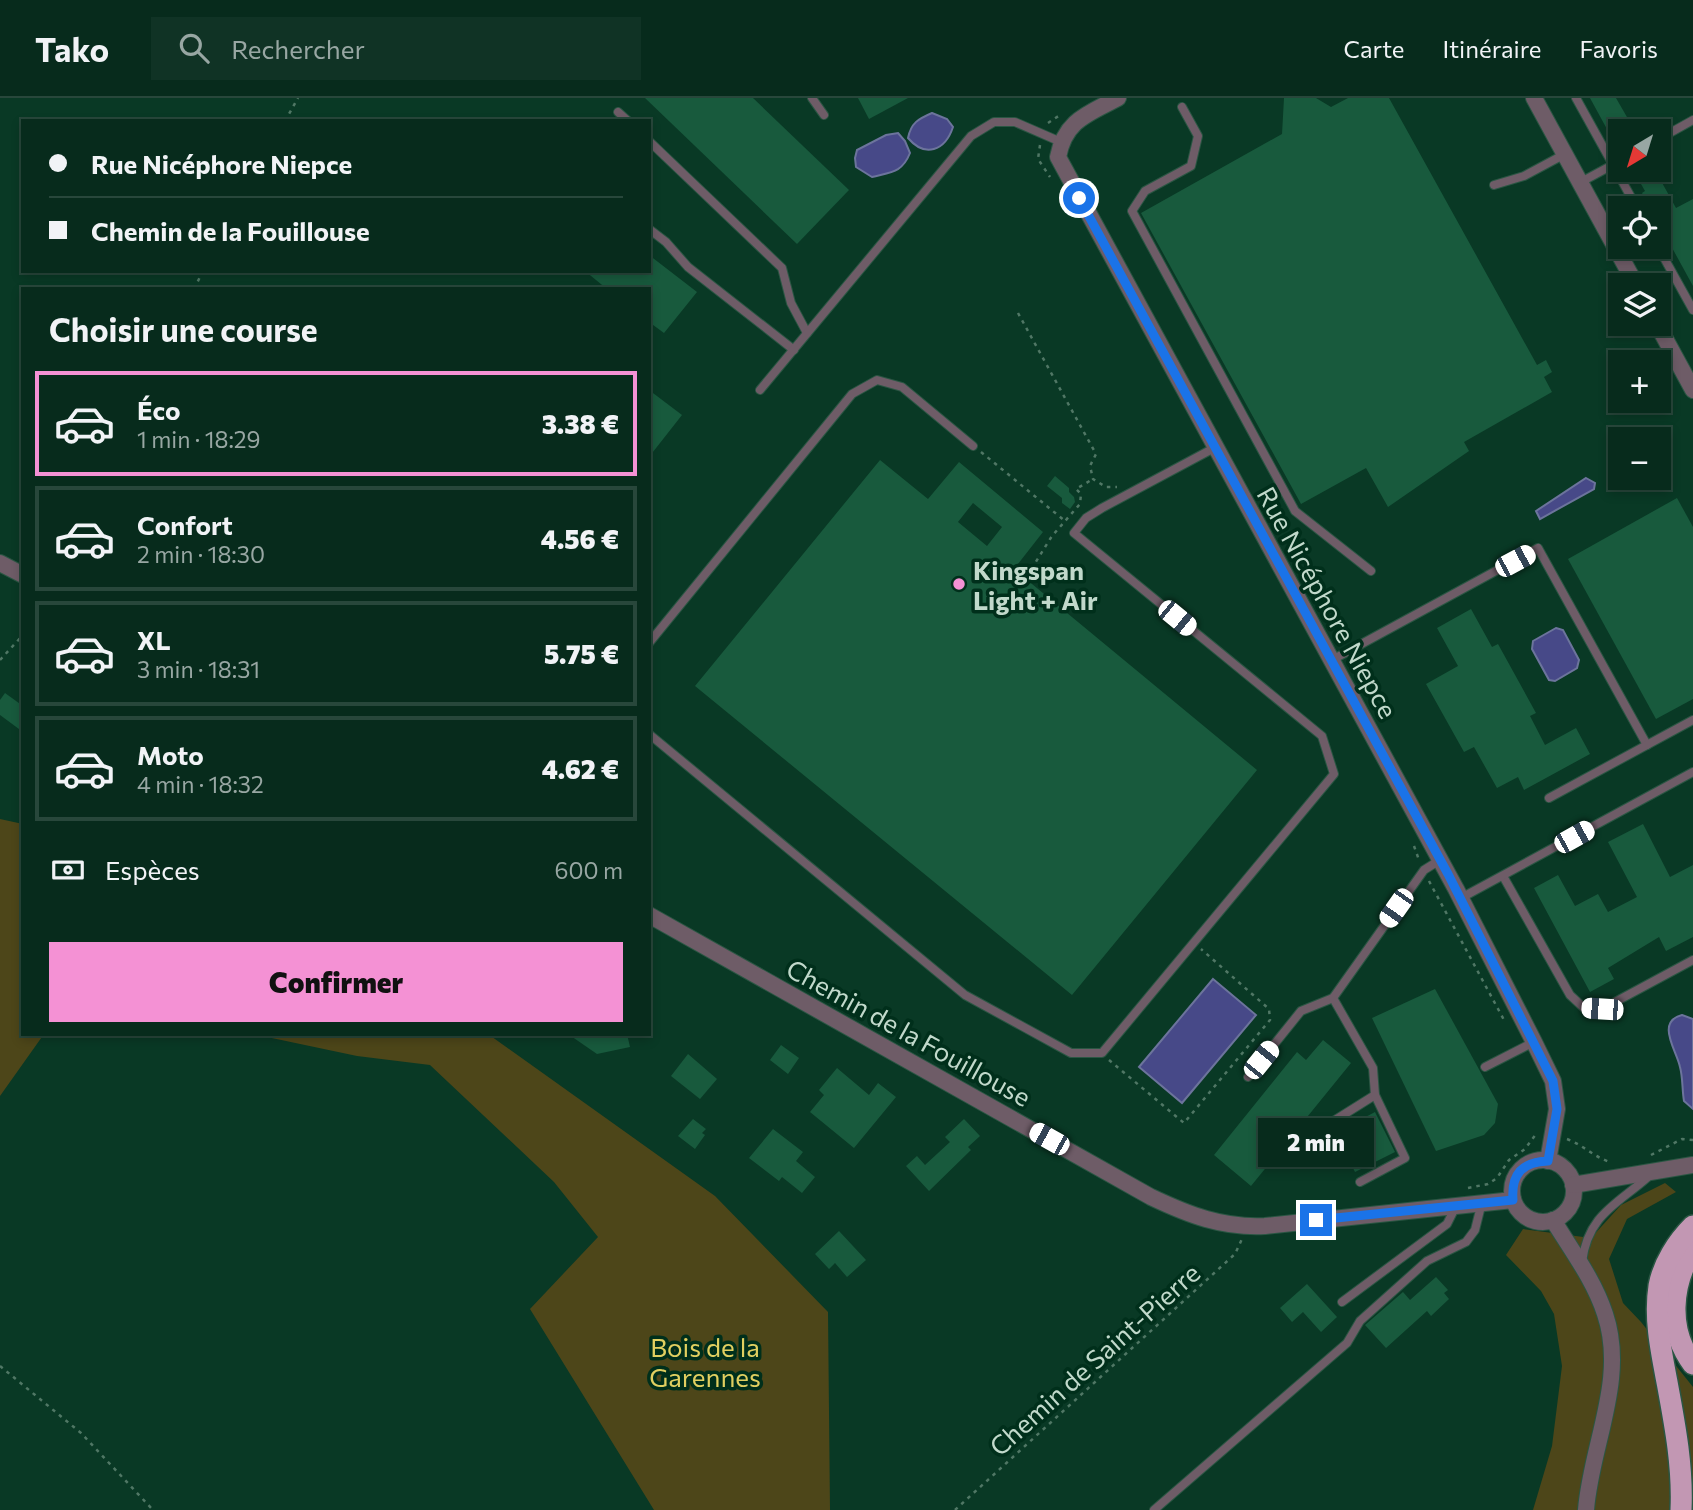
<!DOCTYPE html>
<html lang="fr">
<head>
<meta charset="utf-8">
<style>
	:root { --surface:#072b1c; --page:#103325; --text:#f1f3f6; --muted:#98a7a3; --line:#28473b; --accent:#f491d4 }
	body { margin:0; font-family:Commissioner,sans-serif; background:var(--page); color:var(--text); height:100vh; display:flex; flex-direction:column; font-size:26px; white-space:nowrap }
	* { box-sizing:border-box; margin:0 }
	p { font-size:23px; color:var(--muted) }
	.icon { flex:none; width:38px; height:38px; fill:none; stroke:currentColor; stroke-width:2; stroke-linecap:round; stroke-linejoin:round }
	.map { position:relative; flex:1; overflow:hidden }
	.side { position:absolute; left:21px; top:189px; width:630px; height:749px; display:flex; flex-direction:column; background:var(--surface); border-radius:0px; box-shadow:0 4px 10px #0003,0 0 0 2px var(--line) }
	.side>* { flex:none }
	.banner { position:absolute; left:21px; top:21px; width:630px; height:154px; border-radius:0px; box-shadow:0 4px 10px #0003,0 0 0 2px var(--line); display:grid; align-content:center; height:154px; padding:0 28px; background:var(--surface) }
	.needle { width:46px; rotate:218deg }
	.controls { position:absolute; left:1608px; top:21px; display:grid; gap:14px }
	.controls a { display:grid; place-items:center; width:63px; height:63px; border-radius:0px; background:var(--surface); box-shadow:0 4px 10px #0003,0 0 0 2px var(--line); font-size:35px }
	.end { position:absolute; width:32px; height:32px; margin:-16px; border:9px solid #1a73e8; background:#fff; box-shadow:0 0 0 4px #fff }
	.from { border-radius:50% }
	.bubble { position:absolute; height:49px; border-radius:0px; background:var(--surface); box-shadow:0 4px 10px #0003,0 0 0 2px var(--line); font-size:23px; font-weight:800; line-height:49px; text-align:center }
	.car { position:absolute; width:21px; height:42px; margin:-21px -10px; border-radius:9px; box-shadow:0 0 5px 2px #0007; background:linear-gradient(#fff 24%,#345 0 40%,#fff 0 76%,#345 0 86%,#fff 0) }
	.banner b { display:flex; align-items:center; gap:24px; height:66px; font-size:26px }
	.banner b+b { border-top:2px solid var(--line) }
	.banner i { width:18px; height:18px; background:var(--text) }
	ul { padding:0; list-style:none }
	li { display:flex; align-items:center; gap:21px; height:105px; margin:0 14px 10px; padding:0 14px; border:4px solid var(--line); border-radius:0px }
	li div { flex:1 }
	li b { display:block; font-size:26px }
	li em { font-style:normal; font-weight:800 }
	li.active { border-color:var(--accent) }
	li>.icon { width:63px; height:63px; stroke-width:1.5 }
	h2 { padding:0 28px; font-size:32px; line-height:84px }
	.pay { display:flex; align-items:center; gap:18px; height:77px; padding:0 28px; font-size:26px }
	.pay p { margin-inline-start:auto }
	.cta { display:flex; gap:14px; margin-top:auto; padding:14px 28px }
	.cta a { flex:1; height:80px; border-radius:0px; background:var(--accent); color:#111; font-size:28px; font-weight:800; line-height:80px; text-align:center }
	header { display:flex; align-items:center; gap:42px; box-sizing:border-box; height:98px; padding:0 35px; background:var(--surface); border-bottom:2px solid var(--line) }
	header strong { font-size:33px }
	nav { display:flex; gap:38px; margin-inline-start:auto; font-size:24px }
	.search { width:490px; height:63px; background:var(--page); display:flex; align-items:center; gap:18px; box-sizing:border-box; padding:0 24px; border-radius:0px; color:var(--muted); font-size:26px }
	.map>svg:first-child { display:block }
	.green { fill:#4d4619 }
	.water { fill:#474988; stroke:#6c749c; stroke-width:2 }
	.building { fill:#185a3d; fill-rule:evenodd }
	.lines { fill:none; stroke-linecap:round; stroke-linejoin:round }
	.lane-casing { stroke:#2a5643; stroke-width:10 }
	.street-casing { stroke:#2a5643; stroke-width:18 }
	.highway-casing { stroke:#2a5643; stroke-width:24 }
	.path { stroke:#507765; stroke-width:2.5; stroke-dasharray:3.5 5; stroke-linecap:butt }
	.lane { stroke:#6e5c67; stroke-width:8 }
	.street { stroke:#6e5c67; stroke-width:16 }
	.highway { stroke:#c297b3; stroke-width:21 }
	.route { stroke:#1a73e8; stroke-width:9 }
	.poi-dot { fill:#f491d4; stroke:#002f1b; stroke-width:2.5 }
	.labels { text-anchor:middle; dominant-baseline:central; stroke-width:7; stroke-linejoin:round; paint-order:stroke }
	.poi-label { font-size:26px; font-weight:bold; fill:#c1d9cb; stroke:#002f1b; text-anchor:start }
	.street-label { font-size:26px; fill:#c1d9cb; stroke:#002f1b }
	.park-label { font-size:26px; fill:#e1cf60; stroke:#002f1b }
</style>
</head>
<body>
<header>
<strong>Tako</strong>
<div class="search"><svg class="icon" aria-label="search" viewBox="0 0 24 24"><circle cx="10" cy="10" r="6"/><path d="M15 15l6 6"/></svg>Rechercher</div>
<nav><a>Carte</a><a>Itinéraire</a><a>Favoris</a></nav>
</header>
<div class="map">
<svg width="1693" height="1412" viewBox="0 0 1693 1412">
	<rect width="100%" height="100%" fill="#093925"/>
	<g class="green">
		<path d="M0 721 23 726V936H44L0 998Z"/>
		<path d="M253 936H488L715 1098 828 1214 830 1412H654L530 1211 598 1139 554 1084 430 967 357 958Z"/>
		<path d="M1665 1085 1676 1094 1627 1121 1609 1161 1623 1205 1641 1224 1693 1289V1412H1533L1552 1348 1562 1268 1554 1216 1541 1193 1506 1157 1523 1131 1591 1140 1621 1107Z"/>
	</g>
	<g class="water">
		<path d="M932 15 947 21 953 29C945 53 925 60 908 40 911 25 918 21 932 15Z"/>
		<path d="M898 35 905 43 910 55C902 75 891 74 872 79L856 69 855 60 857 52 886 37Z"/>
		<path d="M1586 380 1595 385 1594 391 1540 421 1536 413Z"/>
		<path d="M1556 530 1563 532 1579 562 1577 570 1555 583 1549 582 1532 551 1533 543Z"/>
		<path d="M1213 881 1256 917 1182 1005 1139 969Z"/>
		<path d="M1682 917 1693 921V1011L1684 1003C1682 992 1683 980 1680 969 1677 953 1655 924 1682 917Z"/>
	</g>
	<g class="building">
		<path d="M645 0H753L849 92 797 146Z"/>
		<path d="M858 0H908L869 21Z"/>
		<path d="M1284 0H1316L1331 9 1348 0H1389L1537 267 1546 262 1552 274 1544 279 1552 294 1464 344 1469 353 1388 409 1366 370 1301 406 1141 115 1282 36Z"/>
		<path d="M1590 0H1616L1635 33H1608Z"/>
		<path d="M1633 72H1655L1676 110 1693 101V188L1659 126V110H1650L1642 95 1645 93Z"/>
		<path d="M649 157 697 194 664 235 649 224V191H607L585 173H649Z"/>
		<path d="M649 292 682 317 649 359Z"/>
		<path d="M880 362 928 401 959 364 1043 434 1014 471 1257 672 1072 897 695 588ZM973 405 1002 429 987 448 958 424Z"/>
		<path d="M1055 378 1069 390V394L1074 399 1075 404 1070 411 1062 405V400L1047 388Z"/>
		<path d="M1677 400 1693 429V601L1656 621 1568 461Z"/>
		<path d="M1471 511 1492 549 1498 546 1536 615 1530 618 1545 647 1576 630 1590 656 1524 692 1518 679 1497 690 1474 649 1464 654 1426 586 1458 568 1437 530Z"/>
		<path d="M5 595 23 608V634L0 617V602Z"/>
		<path d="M1643 726 1670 779 1693 767V839L1666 853 1659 839 1608 870 1614 881 1590 894 1534 790 1558 777 1575 808 1598 796 1608 814 1637 799 1608 744Z"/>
		<path d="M1435 891 1498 1006 1495 1025 1484 1037 1436 1053 1372 920Z"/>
		<path d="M568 936H627L630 949 597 956Z"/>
		<path d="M1323 942 1351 965 1251 1088 1214 1057 1297 954 1306 962Z"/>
		<path d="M781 947 799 960 788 976 770 962Z"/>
		<path d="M688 956 717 981 700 1001 671 978Z"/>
		<path d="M837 970 869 997 878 985 896 999 854 1050 810 1014 824 997 819 992Z"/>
		<path d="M1375 1014 1395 1054 1355 1074 1335 1035Z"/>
		<path d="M693 1021 706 1031 702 1035 705 1037 695 1051 678 1038Z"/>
		<path d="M964 1021 980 1038 968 1049 971 1052 929 1093 906 1068 917 1058 925 1067 950 1044 945 1039Z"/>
		<path d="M773 1031 803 1054 796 1063 815 1079 802 1095 782 1079 779 1083 749 1060Z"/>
		<path d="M839 1133 866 1162 847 1179 835 1165 829 1171 815 1156Z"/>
		<path d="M1436 1179 1448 1192 1444 1195 1449 1201 1431 1218 1427 1213 1386 1250 1365 1227 1403 1194 1410 1202Z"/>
		<path d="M1307 1186 1337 1219 1321 1234 1303 1214 1292 1224 1280 1210Z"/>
	</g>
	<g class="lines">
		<g class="lane-casing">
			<g id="lane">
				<path d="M812 0 824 17"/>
				<path d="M1576 0 1637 110"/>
				<path d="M1182 9 1198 38 1191 68 1145 93 1132 113 1295 413 1371 473"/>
				<path d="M618 14 628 23"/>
				<path d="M1659 41 1693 22"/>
				<path d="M649 43 782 170 791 205 807 235"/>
				<path d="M1581 84 1620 63"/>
				<path d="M1494 87 1524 78 1565 56"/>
				<path d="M649 131 666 144 688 169 794 252"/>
				<path d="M1658 149 1693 212"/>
				<path d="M760 292 971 38 994 24H1015L1061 44"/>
				<path d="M649 545 852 296 877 282 902 289 973 348"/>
				<path d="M1332 562 1538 450 1647 647"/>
				<path d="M649 636 965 897 1071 955H1102L1334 676 1322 638 1074 435 1086 420 1102 410 1216 349"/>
				<path d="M1549 700 1693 622"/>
				<path d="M1503 778 1570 897 1584 910 1602 911 1693 862"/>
				<path d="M1461 800 1693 674"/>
				<path d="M1485 969 1534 944"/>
				<path d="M1248 979 1301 913 1333 900"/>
				<path d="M1324 1029 1375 997"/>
				<path d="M1360 1084 1405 1060 1375 997 1373 970 1333 900 1424 772 1440 762"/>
				<path d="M1582 1164C1588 1116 1618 1106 1649 1078"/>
				<path d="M1342 1204 1447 1126 1453 1114V1108"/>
				<path d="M1154 1412 1347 1245 1360 1223 1427 1163 1466 1144 1475 1132 1482 1104"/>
			</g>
		</g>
		<g class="street-casing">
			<g id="street">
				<path d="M1118 0C1088 16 1065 22 1058 59L1456 791 1534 944 1553 983 1557 1011 1548 1063"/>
				<path d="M1534 0 1636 187"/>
				<path d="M1657 226 1693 292"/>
				<path d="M0 465 23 477"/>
				<path d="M649 817 1151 1099C1189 1117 1222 1130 1265 1128L1513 1102"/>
				<circle cx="1543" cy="1093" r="31"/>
				<path d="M1573 1087 1693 1067"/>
				<path d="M1553 1122C1572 1153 1594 1182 1605 1216 1627 1281 1591 1347 1586 1412"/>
			</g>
		</g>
		<g class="highway-casing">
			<g id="highway">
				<path d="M1693 1151C1671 1186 1667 1232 1693 1266"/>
				<path d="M1681 1412C1683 1369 1675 1327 1667 1284 1661 1253 1654 1220 1659 1188 1663 1166 1677 1144 1693 1128"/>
			</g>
		</g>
		<g class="path">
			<path d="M285 23 298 0"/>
			<path d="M1048 25 1060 17"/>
			<path d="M1040 47 1038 61 1050 79"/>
			<path d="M194 191 203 173"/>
			<path d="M1659 200 1666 214"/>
			<path d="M1018 215 1096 356 1090 368 1093 381 1106 389H1117"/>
			<path d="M981 354 1065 423"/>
			<path d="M1027 478 1052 438 1080 406 1081 396 1076 391 1093 381"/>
			<path d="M0 562 23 537"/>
			<path d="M1414 748 1419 762"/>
			<path d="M1429 783 1504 922"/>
			<path d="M1109 962 1184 1025 1270 922 1269 911 1201 851"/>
			<path d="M1567 1041C1583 1047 1594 1059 1610 1064"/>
			<path d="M1651 1057 1682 1041 1693 1042"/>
			<path d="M1468 1090 1488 1086 1497 1080 1509 1062 1525 1051 1536 1036"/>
			<path d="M0 1268 81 1335 153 1412"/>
			<path d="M955 1412 1235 1156 1242 1141"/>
		</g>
		<use href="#lane" class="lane"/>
		<use href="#street" class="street"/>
		<use href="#highway" class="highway"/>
	</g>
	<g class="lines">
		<path class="route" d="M1079 100 1448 776 1553 983 1557 1011 1548 1063C1522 1064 1511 1076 1513 1102L1316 1122"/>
	</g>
	<circle class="poi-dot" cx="959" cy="486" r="7"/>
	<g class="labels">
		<g class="poi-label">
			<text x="973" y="471">Kingspan<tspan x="973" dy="30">Light + Air</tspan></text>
		</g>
		<g class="street-label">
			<text transform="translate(1328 504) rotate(61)">Rue Nicéphore Niepce</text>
			<text transform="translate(909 934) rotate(29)">Chemin de la Fouillouse</text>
			<text transform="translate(1094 1261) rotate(-42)">Chemin de Saint-Pierre</text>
		</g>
		<g class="park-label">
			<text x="705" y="1248">Bois de la<tspan x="705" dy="30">Garennes</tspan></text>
		</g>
	</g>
</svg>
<div class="controls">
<a><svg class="needle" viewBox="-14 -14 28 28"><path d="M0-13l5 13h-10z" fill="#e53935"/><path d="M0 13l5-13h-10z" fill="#98a7a3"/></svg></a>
<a><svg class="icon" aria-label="locate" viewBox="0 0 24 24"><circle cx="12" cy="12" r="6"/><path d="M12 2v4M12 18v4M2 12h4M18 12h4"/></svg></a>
<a><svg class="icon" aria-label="layers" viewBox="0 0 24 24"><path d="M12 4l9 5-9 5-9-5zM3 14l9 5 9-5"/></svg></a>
<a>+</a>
<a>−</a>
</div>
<i class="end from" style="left:1079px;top:100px"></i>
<i class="end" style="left:1316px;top:1122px"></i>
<div class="bubble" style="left:1258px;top:1020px;width:116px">2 min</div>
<i class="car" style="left:1515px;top:463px;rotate:62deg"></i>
<i class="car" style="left:1177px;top:520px;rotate:129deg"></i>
<i class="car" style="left:1574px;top:739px;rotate:61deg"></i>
<i class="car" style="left:1396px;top:810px;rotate:215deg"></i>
<i class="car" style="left:1602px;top:911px;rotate:274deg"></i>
<i class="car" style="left:1261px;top:962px;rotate:39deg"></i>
<i class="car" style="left:1049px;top:1041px;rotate:299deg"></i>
<div class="banner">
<b><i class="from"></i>Rue Nicéphore Niepce</b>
<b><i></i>Chemin de la Fouillouse</b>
</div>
<section class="side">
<h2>Choisir une course</h2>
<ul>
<li class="active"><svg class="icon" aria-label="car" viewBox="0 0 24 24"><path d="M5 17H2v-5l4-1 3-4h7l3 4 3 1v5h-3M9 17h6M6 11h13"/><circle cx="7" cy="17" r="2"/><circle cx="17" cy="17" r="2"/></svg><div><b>Éco</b><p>1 min · 18:29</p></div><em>3.38 €</em></li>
<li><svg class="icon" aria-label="car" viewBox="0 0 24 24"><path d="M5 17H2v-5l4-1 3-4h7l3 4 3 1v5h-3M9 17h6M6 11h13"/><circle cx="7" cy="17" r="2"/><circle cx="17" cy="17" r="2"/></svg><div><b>Confort</b><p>2 min · 18:30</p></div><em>4.56 €</em></li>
<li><svg class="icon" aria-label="car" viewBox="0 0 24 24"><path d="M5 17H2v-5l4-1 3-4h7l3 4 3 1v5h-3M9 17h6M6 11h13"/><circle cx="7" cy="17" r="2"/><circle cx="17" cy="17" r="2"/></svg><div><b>XL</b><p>3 min · 18:31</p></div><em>5.75 €</em></li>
<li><svg class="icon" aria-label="car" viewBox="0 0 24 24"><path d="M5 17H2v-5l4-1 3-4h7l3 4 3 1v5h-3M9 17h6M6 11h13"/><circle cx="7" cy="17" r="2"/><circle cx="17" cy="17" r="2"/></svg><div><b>Moto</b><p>4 min · 18:32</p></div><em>4.62 €</em></li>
</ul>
<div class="pay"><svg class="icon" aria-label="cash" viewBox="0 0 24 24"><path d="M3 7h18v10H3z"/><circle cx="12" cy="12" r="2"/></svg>Espèces<p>600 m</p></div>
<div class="cta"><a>Confirmer</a></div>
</section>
</div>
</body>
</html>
